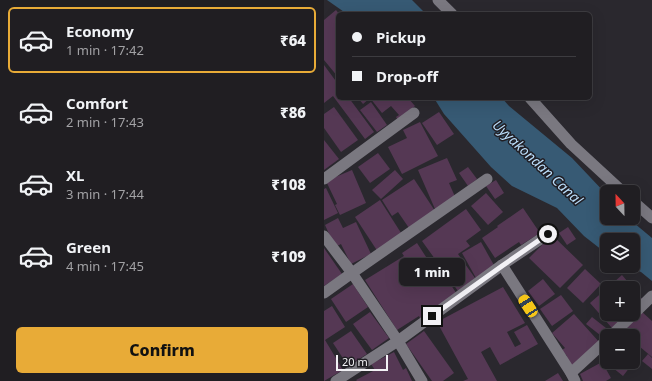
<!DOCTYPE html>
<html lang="en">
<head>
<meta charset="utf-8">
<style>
	:root { --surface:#201e22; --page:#2d2b2f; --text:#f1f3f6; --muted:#a2a2a5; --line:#3d3c40; --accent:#e8ab37 }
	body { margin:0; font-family:"Noto Sans",sans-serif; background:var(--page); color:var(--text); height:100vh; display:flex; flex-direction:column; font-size:15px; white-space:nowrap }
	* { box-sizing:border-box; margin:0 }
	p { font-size:13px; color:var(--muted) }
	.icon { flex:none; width:22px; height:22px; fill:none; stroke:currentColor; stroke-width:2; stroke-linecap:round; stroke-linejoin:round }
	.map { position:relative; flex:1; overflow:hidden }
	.sheet { display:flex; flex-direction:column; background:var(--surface); width:324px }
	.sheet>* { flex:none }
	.top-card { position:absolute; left:12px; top:12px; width:256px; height:88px; border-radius:6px; box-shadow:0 4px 16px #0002,0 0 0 1px var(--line); display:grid; align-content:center; height:88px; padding:0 16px; background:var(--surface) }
	.needle { width:26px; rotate:338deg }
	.fabs { position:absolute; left:276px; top:185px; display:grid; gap:8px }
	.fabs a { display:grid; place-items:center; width:40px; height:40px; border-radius:6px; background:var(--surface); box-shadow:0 4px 16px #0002,0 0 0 1px var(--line); font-size:20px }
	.scale { position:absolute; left:12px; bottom:10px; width:52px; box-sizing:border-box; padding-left:4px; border:2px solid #f2f1f5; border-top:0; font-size:11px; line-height:14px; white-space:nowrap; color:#f2f1f5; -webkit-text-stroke:3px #201e24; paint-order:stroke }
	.end { position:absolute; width:18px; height:18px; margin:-9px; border:5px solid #f2f1f5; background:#111; box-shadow:0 0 0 2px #111 }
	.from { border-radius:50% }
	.bubble { position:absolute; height:28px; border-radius:6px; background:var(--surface); box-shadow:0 4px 16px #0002,0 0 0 1px var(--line); font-size:13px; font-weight:800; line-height:28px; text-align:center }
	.car { position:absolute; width:12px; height:24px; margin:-12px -6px; border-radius:5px; box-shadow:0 0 3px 1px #0007; background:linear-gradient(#f5c518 24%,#345 0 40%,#f5c518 0 76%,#345 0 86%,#f5c518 0) }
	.top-card b { display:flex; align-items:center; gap:14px; height:38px; font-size:15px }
	.top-card b+b { border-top:1px solid var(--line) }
	.top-card i { width:10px; height:10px; background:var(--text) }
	ul { padding:7px 0 0; list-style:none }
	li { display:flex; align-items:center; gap:12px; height:66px; margin:0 8px 6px; padding:0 8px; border:2px solid transparent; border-radius:6px }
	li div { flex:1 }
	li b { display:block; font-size:15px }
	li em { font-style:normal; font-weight:800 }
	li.on { border-color:var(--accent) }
	li>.icon { width:36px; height:36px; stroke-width:1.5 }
	.primary-button { display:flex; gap:8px; margin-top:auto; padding:8px 16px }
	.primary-button a { flex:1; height:46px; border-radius:6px; background:var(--accent); color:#111; font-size:16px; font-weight:800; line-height:46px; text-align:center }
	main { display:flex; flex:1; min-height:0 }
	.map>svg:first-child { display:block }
	.water { fill:#375a74 }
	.building { fill:#553854 }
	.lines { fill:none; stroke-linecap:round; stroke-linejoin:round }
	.minor { stroke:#7a7880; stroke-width:11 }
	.tertiary { stroke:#7a7880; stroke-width:11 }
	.route { stroke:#f2f1f5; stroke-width:5 }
	.labels { text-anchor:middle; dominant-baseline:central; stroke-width:3; stroke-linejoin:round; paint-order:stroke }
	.water-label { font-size:14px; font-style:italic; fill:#baddfa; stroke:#201e24 }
</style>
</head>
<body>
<main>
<section class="sheet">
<ul>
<li class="on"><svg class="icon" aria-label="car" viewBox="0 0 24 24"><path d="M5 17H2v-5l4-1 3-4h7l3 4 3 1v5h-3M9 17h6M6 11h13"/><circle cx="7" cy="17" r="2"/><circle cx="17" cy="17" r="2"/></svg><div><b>Economy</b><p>1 min · 17:42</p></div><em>₹64</em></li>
<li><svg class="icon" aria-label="car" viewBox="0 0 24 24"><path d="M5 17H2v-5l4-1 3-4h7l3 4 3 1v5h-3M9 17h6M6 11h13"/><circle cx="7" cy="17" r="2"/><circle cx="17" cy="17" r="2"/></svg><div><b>Comfort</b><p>2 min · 17:43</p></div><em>₹86</em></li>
<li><svg class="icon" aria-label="car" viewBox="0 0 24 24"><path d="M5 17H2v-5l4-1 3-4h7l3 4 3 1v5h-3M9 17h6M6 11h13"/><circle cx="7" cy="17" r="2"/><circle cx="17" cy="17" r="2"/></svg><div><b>XL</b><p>3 min · 17:44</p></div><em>₹108</em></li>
<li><svg class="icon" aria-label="car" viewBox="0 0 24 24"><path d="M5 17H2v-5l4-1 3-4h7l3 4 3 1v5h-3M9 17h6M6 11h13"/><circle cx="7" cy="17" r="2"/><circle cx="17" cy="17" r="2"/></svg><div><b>Green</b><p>4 min · 17:45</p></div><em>₹109</em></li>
</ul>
<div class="primary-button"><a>Confirm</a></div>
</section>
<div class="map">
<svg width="328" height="381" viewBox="0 0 328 381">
	<rect width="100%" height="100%" fill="#2a282e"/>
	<g class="water">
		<path d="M3 0H88L102 14H23Z"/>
		<path d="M110 98H178L185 106 248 158 283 195V218H304L328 238V281L317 272 303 266H309V240H283V254L260 236 233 208 188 186 167 167 120 114Z"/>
	</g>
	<g class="building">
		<path d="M12 10 15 14H14V77L0 60V20Z"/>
		<path d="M0 65 14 84V98H25L50 132 41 139 9 96 0 103Z"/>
		<path d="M34 98H84L91 106 74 120 72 117 75 115 67 106 58 113 46 98 39 104Z"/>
		<path d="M47 102 63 125 53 132 36 110Z"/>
		<path d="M10 107 34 140 17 152 0 128V114Z"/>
		<path d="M115 112 130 134 113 145 98 123Z"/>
		<path d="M96 122 114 156 78 174 64 147 83 138 79 130Z"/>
		<path d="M0 140 15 159 0 170Z"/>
		<path d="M54 153 66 169 46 183 34 167Z"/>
		<path d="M123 158 133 180 125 183 132 199 111 209 94 170Z"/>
		<path d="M144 167 153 179 144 186 135 173Z"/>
		<path d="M28 170 42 203 16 215 11 205 13 204 2 181Z"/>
		<path d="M71 170 79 179 57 199 48 190Z"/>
		<path d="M90 179 111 211 85 228 74 212 68 216 58 200Z"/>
		<path d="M172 180 180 193 171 199 162 186Z"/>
		<path d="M2 188 14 213 0 220V189Z"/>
		<path d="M162 193 179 212 164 225 147 206Z"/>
		<path d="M56 200 79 236 54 252 31 217Z"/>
		<path d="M199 208 216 233 197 245 195 242 171 258 158 238 174 227 173 226Z"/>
		<path d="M142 209 157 230 142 241 146 246 134 254 151 278 134 291 98 241Z"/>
		<path d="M14 218 19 228 32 222 47 254 27 264 17 244 11 247 1 225Z"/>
		<path d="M244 227 252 239 243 245 235 233Z"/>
		<path d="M228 235 259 265 236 288 205 258Z"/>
		<path d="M157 242 171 267 152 278 138 253Z"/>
		<path d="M93 243 104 260 88 269 92 276 113 263 134 296 97 320 95 316 73 330 41 280 80 256 78 253Z"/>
		<path d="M0 248 18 274 0 286Z"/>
		<path d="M261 269 277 284 259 303 243 288Z"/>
		<path d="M298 275 319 300 309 309V288H283V314H303L288 328 266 303Z"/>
		<path d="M219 279 231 294 215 306 204 291Z"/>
		<path d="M29 284 44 307 22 322 7 299Z"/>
		<path d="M179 287 201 323 183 332 191 347 197 344 190 332 203 325 214 344 176 365 166 347 157 352 173 381H139L144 379 113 322Z"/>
		<path d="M237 295 249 311 228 326 216 309Z"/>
		<path d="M8 306 21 327 1 340 19 370 0 381V311Z"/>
		<path d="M317 311 328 321V357L309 341V336H303L299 333Z"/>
		<path d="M46 312 65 338 48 350 29 324Z"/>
		<path d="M250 314 276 343 249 368 241 358 243 356 238 350 241 348 228 333Z"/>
		<path d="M268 317 282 328 276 335 262 324Z"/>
		<path d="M27 331 43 354 24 366 9 343Z"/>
		<path d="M100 331 130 373 119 381H108L82 344Z"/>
		<path d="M309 347 317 353 299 376 278 359 283 354V362H309Z"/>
		<path d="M70 352 79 370 82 368 88 381H33L32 380 51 370 47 364Z"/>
		<path d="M324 354 328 358V369L318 361Z"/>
		<path d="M278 362 287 378 282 381H259L256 374Z"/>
		<path d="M234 373 239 381H221Z"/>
	</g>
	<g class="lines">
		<g class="minor">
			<path d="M114 0 128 14"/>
			<path d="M206 98 247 144 299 192"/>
			<path d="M0 179 90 113"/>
			<path d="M309 201 328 218"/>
			<path d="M0 236 28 273 163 179"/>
			<path d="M178 265 247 373"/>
			<path d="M0 293 28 273 74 341 98 381"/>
			<path d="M12 381 74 341 178 265 224 234"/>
		</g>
		<g class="tertiary">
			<path d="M287 336 328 296"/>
			<path d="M251 381 247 373 283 340"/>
		</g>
	</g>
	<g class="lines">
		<path class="route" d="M108 316 178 266 224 234"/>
	</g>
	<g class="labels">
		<g class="water-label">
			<text transform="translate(214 162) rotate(43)">Uyyakondan Canal</text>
		</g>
	</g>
</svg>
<div class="fabs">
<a><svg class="needle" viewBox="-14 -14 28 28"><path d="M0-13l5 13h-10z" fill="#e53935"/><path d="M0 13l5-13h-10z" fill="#a2a2a5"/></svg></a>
<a><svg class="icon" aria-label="layers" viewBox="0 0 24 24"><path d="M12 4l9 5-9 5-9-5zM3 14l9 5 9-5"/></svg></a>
<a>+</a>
<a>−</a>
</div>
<div class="scale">20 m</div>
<i class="end from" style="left:224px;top:234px"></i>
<i class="end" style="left:108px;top:316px"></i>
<div class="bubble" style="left:75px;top:258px;width:66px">1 min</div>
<i class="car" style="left:204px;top:306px;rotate:327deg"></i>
<div class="top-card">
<b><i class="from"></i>Pickup</b>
<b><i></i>Drop-off</b>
</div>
</div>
</main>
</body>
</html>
